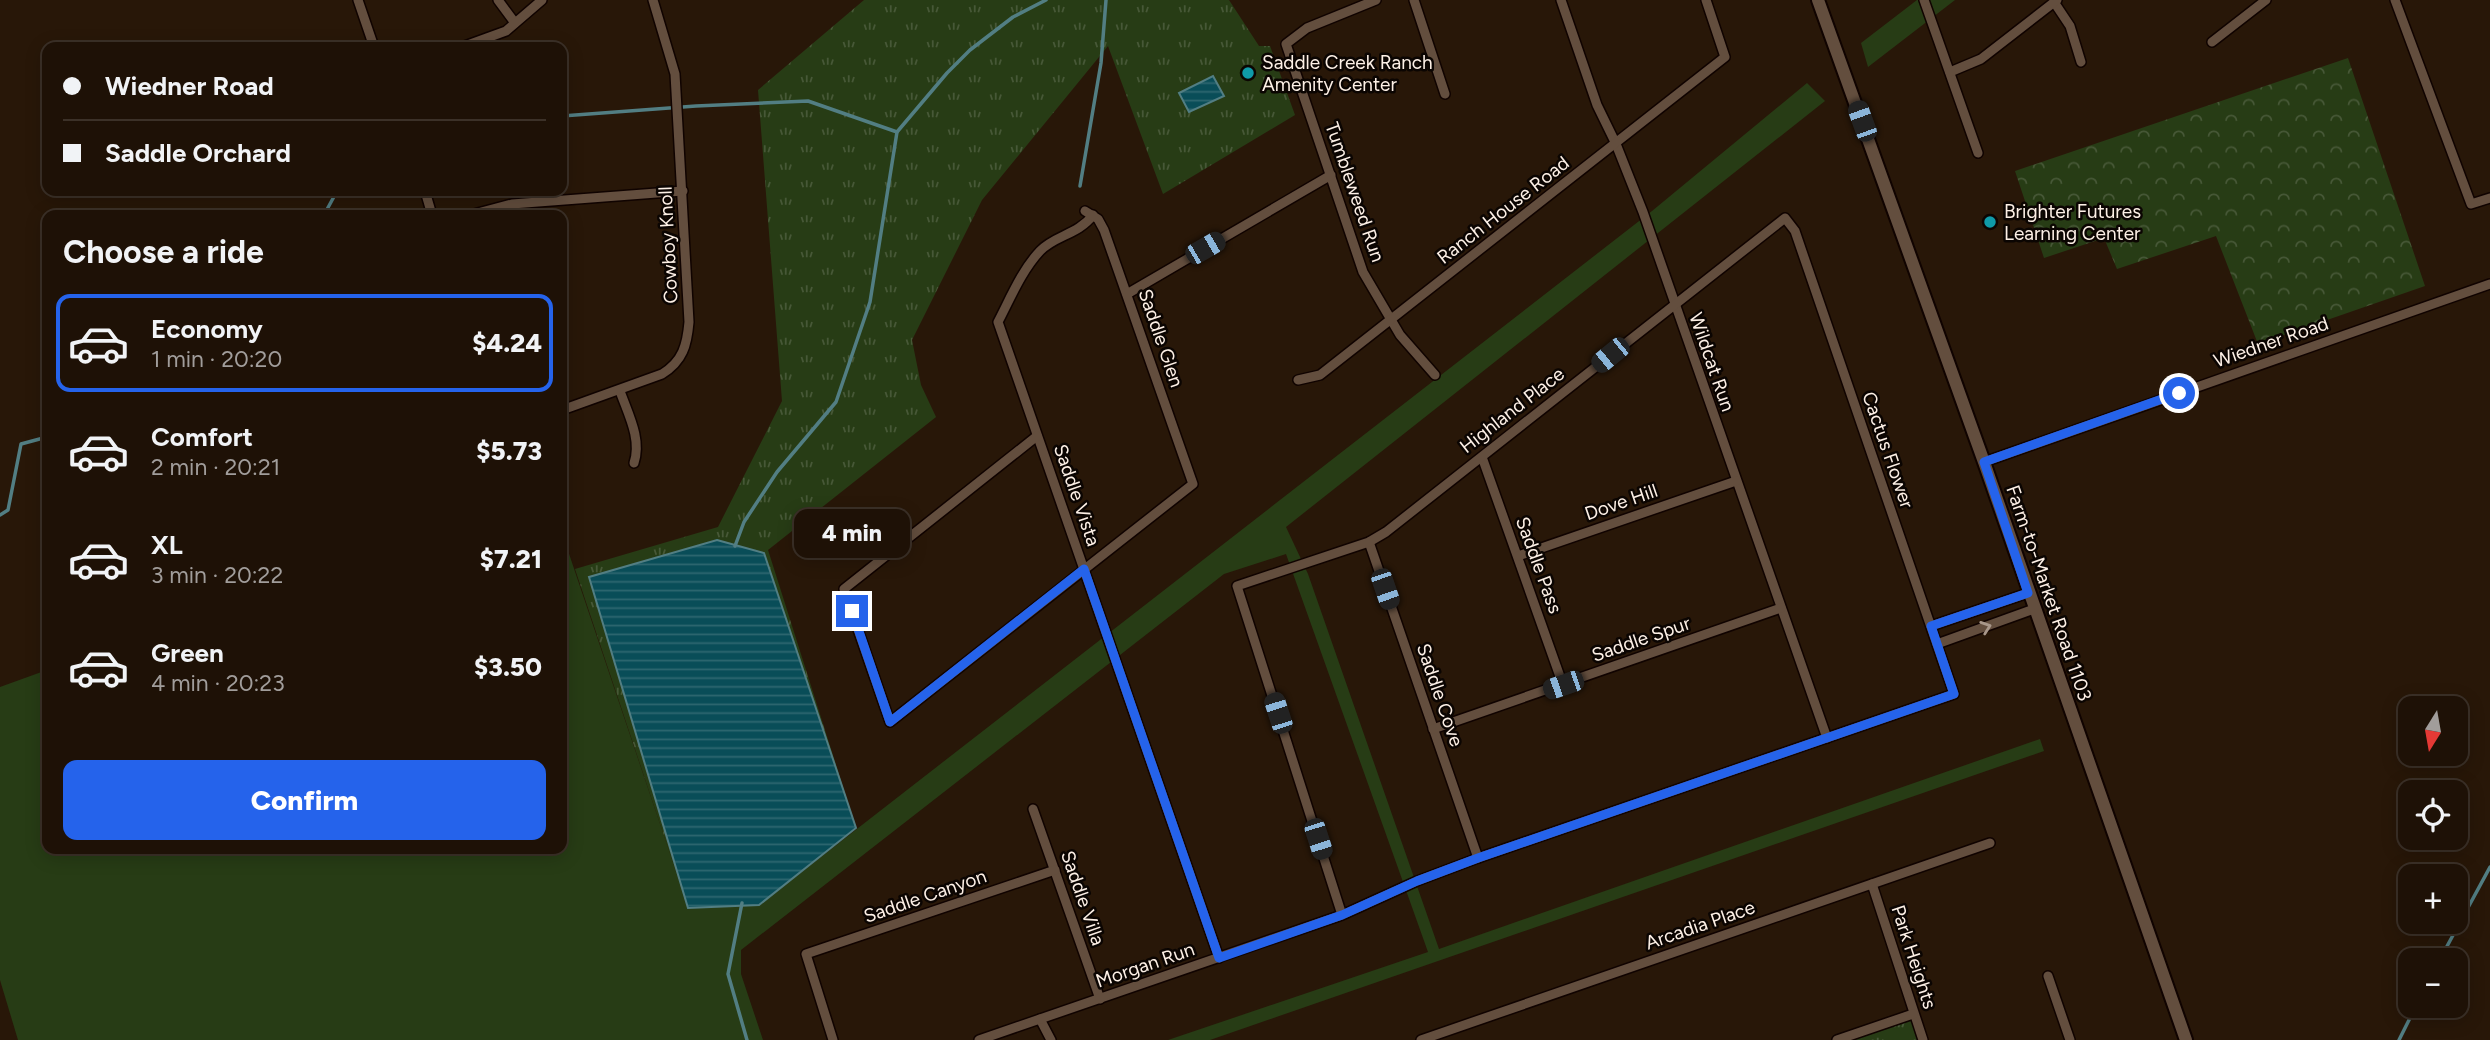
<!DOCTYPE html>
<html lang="en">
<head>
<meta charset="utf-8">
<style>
	:root { --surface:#1e1106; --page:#2b1f14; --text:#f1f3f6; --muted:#a19d9b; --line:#3c3128; --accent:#2563eb }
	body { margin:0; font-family:Figtree,sans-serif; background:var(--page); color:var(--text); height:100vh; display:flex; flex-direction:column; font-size:26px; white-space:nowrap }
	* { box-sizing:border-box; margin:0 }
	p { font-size:23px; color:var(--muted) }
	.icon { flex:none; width:38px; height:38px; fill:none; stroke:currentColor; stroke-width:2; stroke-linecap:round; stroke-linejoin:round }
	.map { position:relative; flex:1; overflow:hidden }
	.drawer { position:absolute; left:42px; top:210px; width:525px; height:644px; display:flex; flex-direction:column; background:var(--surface); border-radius:14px; box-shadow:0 4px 18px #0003,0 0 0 2px var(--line) }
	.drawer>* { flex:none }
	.top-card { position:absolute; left:42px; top:42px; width:525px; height:154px; border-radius:14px; box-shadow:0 4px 18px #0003,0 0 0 2px var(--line); display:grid; align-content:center; height:154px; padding:0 21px; background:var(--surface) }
	.needle { width:46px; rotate:191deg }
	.fabs { position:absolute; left:2398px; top:696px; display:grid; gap:14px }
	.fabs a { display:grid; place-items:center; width:70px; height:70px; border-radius:14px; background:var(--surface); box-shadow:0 4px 18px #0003,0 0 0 2px var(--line); font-size:35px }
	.end { position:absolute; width:32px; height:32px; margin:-16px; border:9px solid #2563eb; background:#fff; box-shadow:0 0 0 4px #fff }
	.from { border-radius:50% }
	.bubble { position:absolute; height:49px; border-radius:14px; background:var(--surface); box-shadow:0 4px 18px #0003,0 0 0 2px var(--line); font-size:23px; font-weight:800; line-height:49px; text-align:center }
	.car { position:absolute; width:21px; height:42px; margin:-21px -10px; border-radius:9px; box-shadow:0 0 5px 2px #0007; background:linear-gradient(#222 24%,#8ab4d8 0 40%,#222 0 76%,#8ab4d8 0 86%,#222 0) }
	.top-card b { display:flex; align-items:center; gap:24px; height:66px; font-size:26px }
	.top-card b+b { border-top:2px solid var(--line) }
	.top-card i { width:18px; height:18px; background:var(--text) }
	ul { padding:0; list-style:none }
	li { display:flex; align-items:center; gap:21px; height:98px; margin:0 14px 10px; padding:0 7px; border:4px solid transparent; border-radius:14px }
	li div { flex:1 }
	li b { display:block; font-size:26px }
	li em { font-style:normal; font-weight:800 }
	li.selected { border-color:var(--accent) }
	li>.icon { width:63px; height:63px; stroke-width:1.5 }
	h2 { padding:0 21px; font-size:32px; line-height:84px }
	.action { display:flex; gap:14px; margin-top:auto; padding:14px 21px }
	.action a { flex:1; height:80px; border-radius:14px; background:var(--accent); color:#fff; font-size:28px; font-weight:800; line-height:80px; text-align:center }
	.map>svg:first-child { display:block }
	.grass { fill:#273c15 }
	.forest { fill:url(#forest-crowns) }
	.park { fill:url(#park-tufts) }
	.water { fill:url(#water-rules); stroke:#527e83; stroke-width:2 }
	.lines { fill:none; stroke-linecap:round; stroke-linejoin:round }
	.stream { stroke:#527e83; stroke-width:3.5 }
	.minor-casing { stroke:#100300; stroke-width:12 }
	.secondary-casing { stroke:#100300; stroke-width:16 }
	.minor { stroke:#634e3e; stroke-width:9 }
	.secondary { stroke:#634e3e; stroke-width:12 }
	.oneway { stroke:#a8978a }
	.route { stroke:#2563eb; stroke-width:9 }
	.culture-dot { fill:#0f9aa8; stroke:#0b0502; stroke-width:2.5 }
	.labels { text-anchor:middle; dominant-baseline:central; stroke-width:5; stroke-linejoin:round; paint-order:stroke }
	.poi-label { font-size:19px; fill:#fdf0e6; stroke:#0b0502; text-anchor:start }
	.street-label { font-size:19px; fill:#fdf0e6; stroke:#0b0502 }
</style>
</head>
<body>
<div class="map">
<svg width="2490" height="1040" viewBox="0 0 2490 1040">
	<defs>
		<pattern id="forest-crowns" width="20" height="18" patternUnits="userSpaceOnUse" patternTransform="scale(1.75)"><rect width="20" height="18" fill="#273c15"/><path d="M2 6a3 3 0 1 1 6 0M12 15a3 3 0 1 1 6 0" fill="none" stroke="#475837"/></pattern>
		<pattern id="park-tufts" width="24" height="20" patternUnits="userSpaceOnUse" patternTransform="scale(1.75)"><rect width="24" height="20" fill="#273c15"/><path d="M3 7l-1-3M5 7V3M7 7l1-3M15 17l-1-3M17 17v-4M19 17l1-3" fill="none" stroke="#475837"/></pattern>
		<pattern id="water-rules" width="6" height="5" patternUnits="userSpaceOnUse" patternTransform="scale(1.75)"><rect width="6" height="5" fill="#094d58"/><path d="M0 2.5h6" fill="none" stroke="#2e6770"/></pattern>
	</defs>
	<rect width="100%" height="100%" fill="#281708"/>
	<g class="grass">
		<path d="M1917 0H1955L1868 67 1861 43Z"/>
		<path d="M1807 83 1825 101 1286 527 1308 574 1439 949 2040 739 2044 751 1210 1040H1168L1428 952 1286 554 1224 574 741 950V974L763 1040H18L0 980V687L47 670V849H562V533L688 907 759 905 1652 211Z"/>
	</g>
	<path class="forest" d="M2348 58 2425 286 2258 344 2216 236 2117 269 2104 238 2044 258 2015 171Z"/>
	<g class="park">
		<path d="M864 0H1229L1259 46H1270L1295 115 1163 194 1108 46 982 200 912 340 921 385 936 417 768 550 856 828 759 905 688 908 575 569 718 527 782 401 758 90Z"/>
		<path d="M1913 1014 1923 1040H1837Z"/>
	</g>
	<g class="water">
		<path d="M1213 76 1224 96 1189 112 1179 93Z"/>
		<path d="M717 540 764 553 856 828 759 905 688 908 589 577Z"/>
	</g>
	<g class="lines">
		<g class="stream">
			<path d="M562 116 696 106 808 101 897 132"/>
			<path d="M1080 186 1101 63 1106 0"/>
			<path d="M324 215 337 191"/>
			<path d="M0 515 8 510 21 444 47 437"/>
			<path d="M735 546 744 522 777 472 836 402 870 302 897 132 947 73 970 50 1013 17 1046 0"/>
			<path d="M742 903 728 974 747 1040"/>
			<path d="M2439 961 2490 867"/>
			<path d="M2399 1040 2416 1006"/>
		</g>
		<g class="minor-casing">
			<g id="minor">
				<path d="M358 0 374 47"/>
				<path d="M498 0 515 23"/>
				<path d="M1376 0 1307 28 1286 44 1363 272 1400 335 1435 375"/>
				<path d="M1414 0 1445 94"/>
				<path d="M1561 0 1597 105 1616 144 1643 212 1827 738"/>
				<path d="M1924 0 1978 153"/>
				<path d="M2395 0 2471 204 2490 198"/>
				<path d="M2054 2 2070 26 2081 62"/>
				<path d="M2212 42 2266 0"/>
				<path d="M462 47 506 31 542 0"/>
				<path d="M1950 72 1981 59 2057 0"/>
				<path d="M425 191 432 215"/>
				<path d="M470 215 512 204 683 191"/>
				<path d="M1093 215C1078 235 1055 235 1040 251 1022 270 1010 299 998 322L1219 958"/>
				<path d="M1127 294 1331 175"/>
				<path d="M1298 380 1320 375 1725 57 1706 0"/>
				<path d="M620 391C628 414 642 439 634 463"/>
				<path d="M562 410 662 374C683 361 687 345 689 322L675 74 653 0"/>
				<path d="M1037 436 844 589 890 722 1193 484 1104 230 1098 219 1085 211"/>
				<path d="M1482 457 1563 685"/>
				<path d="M1984 462 2490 284"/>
				<path d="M1369 542 1478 858"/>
				<path d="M1518 556 1736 481"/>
				<path d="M1931 626 2028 593"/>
				<path d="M1937 644 2034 609"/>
				<path d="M1433 729 1781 608"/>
				<path d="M1033 809 1100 999"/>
				<path d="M1872 884 1923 1040"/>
				<path d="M2048 976 2070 1040"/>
				<path d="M1040 1019 1051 1040"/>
				<path d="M833 1040 806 954 1055 870"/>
				<path d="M979 1040 1342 915 1417 881 1478 858 1954 694 1795 231 1785 218 1386 532 1369 542 1237 586 1342 915"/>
				<path d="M1421 1040 1990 843"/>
				<path d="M1837 1040 1913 1014"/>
			</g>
		</g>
		<g class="secondary-casing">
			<path id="secondary" d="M1818 0 1984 462 2186 1040"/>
		</g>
		<use href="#minor" class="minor"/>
		<use href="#secondary" class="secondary"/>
	</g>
	<defs><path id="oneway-chevron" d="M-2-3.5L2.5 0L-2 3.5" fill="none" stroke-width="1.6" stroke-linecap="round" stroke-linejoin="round" transform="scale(1.75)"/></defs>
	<use class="oneway" href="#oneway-chevron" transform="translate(1986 627) rotate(-19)"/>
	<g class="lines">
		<path class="route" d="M852 611 890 722 1084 569 1219 958 1342 915 1417 881 1478 858 1954 694 1931 626 2028 593 1984 462 2179 393"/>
	</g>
	<g class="culture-dot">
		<circle cx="1248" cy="73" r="7"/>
		<circle cx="1990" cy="222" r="7"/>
	</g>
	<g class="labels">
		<g class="poi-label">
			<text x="1262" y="62">Saddle Creek Ranch<tspan x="1262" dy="22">Amenity Center</tspan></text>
			<text x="2004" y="211">Brighter Futures<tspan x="2004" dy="22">Learning Center</tspan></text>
		</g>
		<g class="street-label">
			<text transform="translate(1355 192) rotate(71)">Tumbleweed Run</text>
			<text transform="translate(1503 210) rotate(-38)">Ranch House Road</text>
			<text transform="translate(668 245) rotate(-93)">Cowboy Knoll</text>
			<text transform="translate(1161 338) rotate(71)">Saddle Glen</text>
			<text transform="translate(2271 342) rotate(-19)">Wiedner Road</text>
			<text transform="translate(1712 362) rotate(71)">Wildcat Run</text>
			<text transform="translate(1512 410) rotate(-38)">Highland Place</text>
			<text transform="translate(1888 450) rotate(71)">Cactus Flower</text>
			<text transform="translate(1077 495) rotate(71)">Saddle Vista</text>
			<text transform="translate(1621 502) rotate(-19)">Dove Hill</text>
			<text transform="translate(1539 565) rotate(70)">Saddle Pass</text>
			<text transform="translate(2049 593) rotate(71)">Farm-to-Market Road 1103</text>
			<text transform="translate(1641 639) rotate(-19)">Saddle Spur</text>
			<text transform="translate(1440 695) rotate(71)">Saddle Cove</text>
			<text transform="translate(925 896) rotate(-19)">Saddle Canyon</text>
			<text transform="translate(1083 898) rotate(71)">Saddle Villa</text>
			<text transform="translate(1700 925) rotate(-19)">Arcadia Place</text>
			<text transform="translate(1914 957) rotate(72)">Park Heights</text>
			<text transform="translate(1145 965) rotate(-19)">Morgan Run</text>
		</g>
	</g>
</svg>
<div class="fabs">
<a><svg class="needle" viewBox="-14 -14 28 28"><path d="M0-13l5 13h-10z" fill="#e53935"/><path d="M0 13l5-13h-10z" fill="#a19d9b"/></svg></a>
<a><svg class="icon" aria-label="locate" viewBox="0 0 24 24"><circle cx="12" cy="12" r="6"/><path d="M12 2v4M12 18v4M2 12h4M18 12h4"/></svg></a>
<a>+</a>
<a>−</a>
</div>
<i class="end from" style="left:2179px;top:393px"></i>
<i class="end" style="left:852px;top:611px"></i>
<div class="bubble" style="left:794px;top:509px;width:116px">4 min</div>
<i class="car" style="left:1862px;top:121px;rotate:340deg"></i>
<i class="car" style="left:1205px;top:248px;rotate:60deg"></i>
<i class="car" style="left:1610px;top:355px;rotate:231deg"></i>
<i class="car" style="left:1385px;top:589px;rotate:161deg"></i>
<i class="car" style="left:1563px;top:685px;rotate:251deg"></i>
<i class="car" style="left:1278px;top:713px;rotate:342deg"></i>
<i class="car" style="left:1318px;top:839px;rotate:162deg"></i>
<div class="top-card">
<b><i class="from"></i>Wiedner Road</b>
<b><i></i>Saddle Orchard</b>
</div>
<section class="drawer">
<h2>Choose a ride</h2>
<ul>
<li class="selected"><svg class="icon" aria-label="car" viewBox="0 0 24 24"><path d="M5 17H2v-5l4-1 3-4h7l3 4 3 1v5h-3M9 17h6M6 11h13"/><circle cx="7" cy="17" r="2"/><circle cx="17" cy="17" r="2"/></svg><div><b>Economy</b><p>1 min · 20:20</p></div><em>$4.24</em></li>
<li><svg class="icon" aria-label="car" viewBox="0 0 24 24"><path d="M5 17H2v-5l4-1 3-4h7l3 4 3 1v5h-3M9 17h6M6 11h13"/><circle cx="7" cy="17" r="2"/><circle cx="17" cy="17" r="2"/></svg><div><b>Comfort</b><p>2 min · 20:21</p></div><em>$5.73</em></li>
<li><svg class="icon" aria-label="car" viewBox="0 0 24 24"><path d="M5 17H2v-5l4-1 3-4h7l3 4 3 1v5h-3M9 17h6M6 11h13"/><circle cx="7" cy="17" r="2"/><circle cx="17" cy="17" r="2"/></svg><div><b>XL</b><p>3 min · 20:22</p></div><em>$7.21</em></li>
<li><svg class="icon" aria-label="car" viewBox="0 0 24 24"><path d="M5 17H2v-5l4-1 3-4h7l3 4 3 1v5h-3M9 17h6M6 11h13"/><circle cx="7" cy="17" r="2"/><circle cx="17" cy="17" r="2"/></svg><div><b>Green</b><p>4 min · 20:23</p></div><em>$3.50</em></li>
</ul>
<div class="action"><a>Confirm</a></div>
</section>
</div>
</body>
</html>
